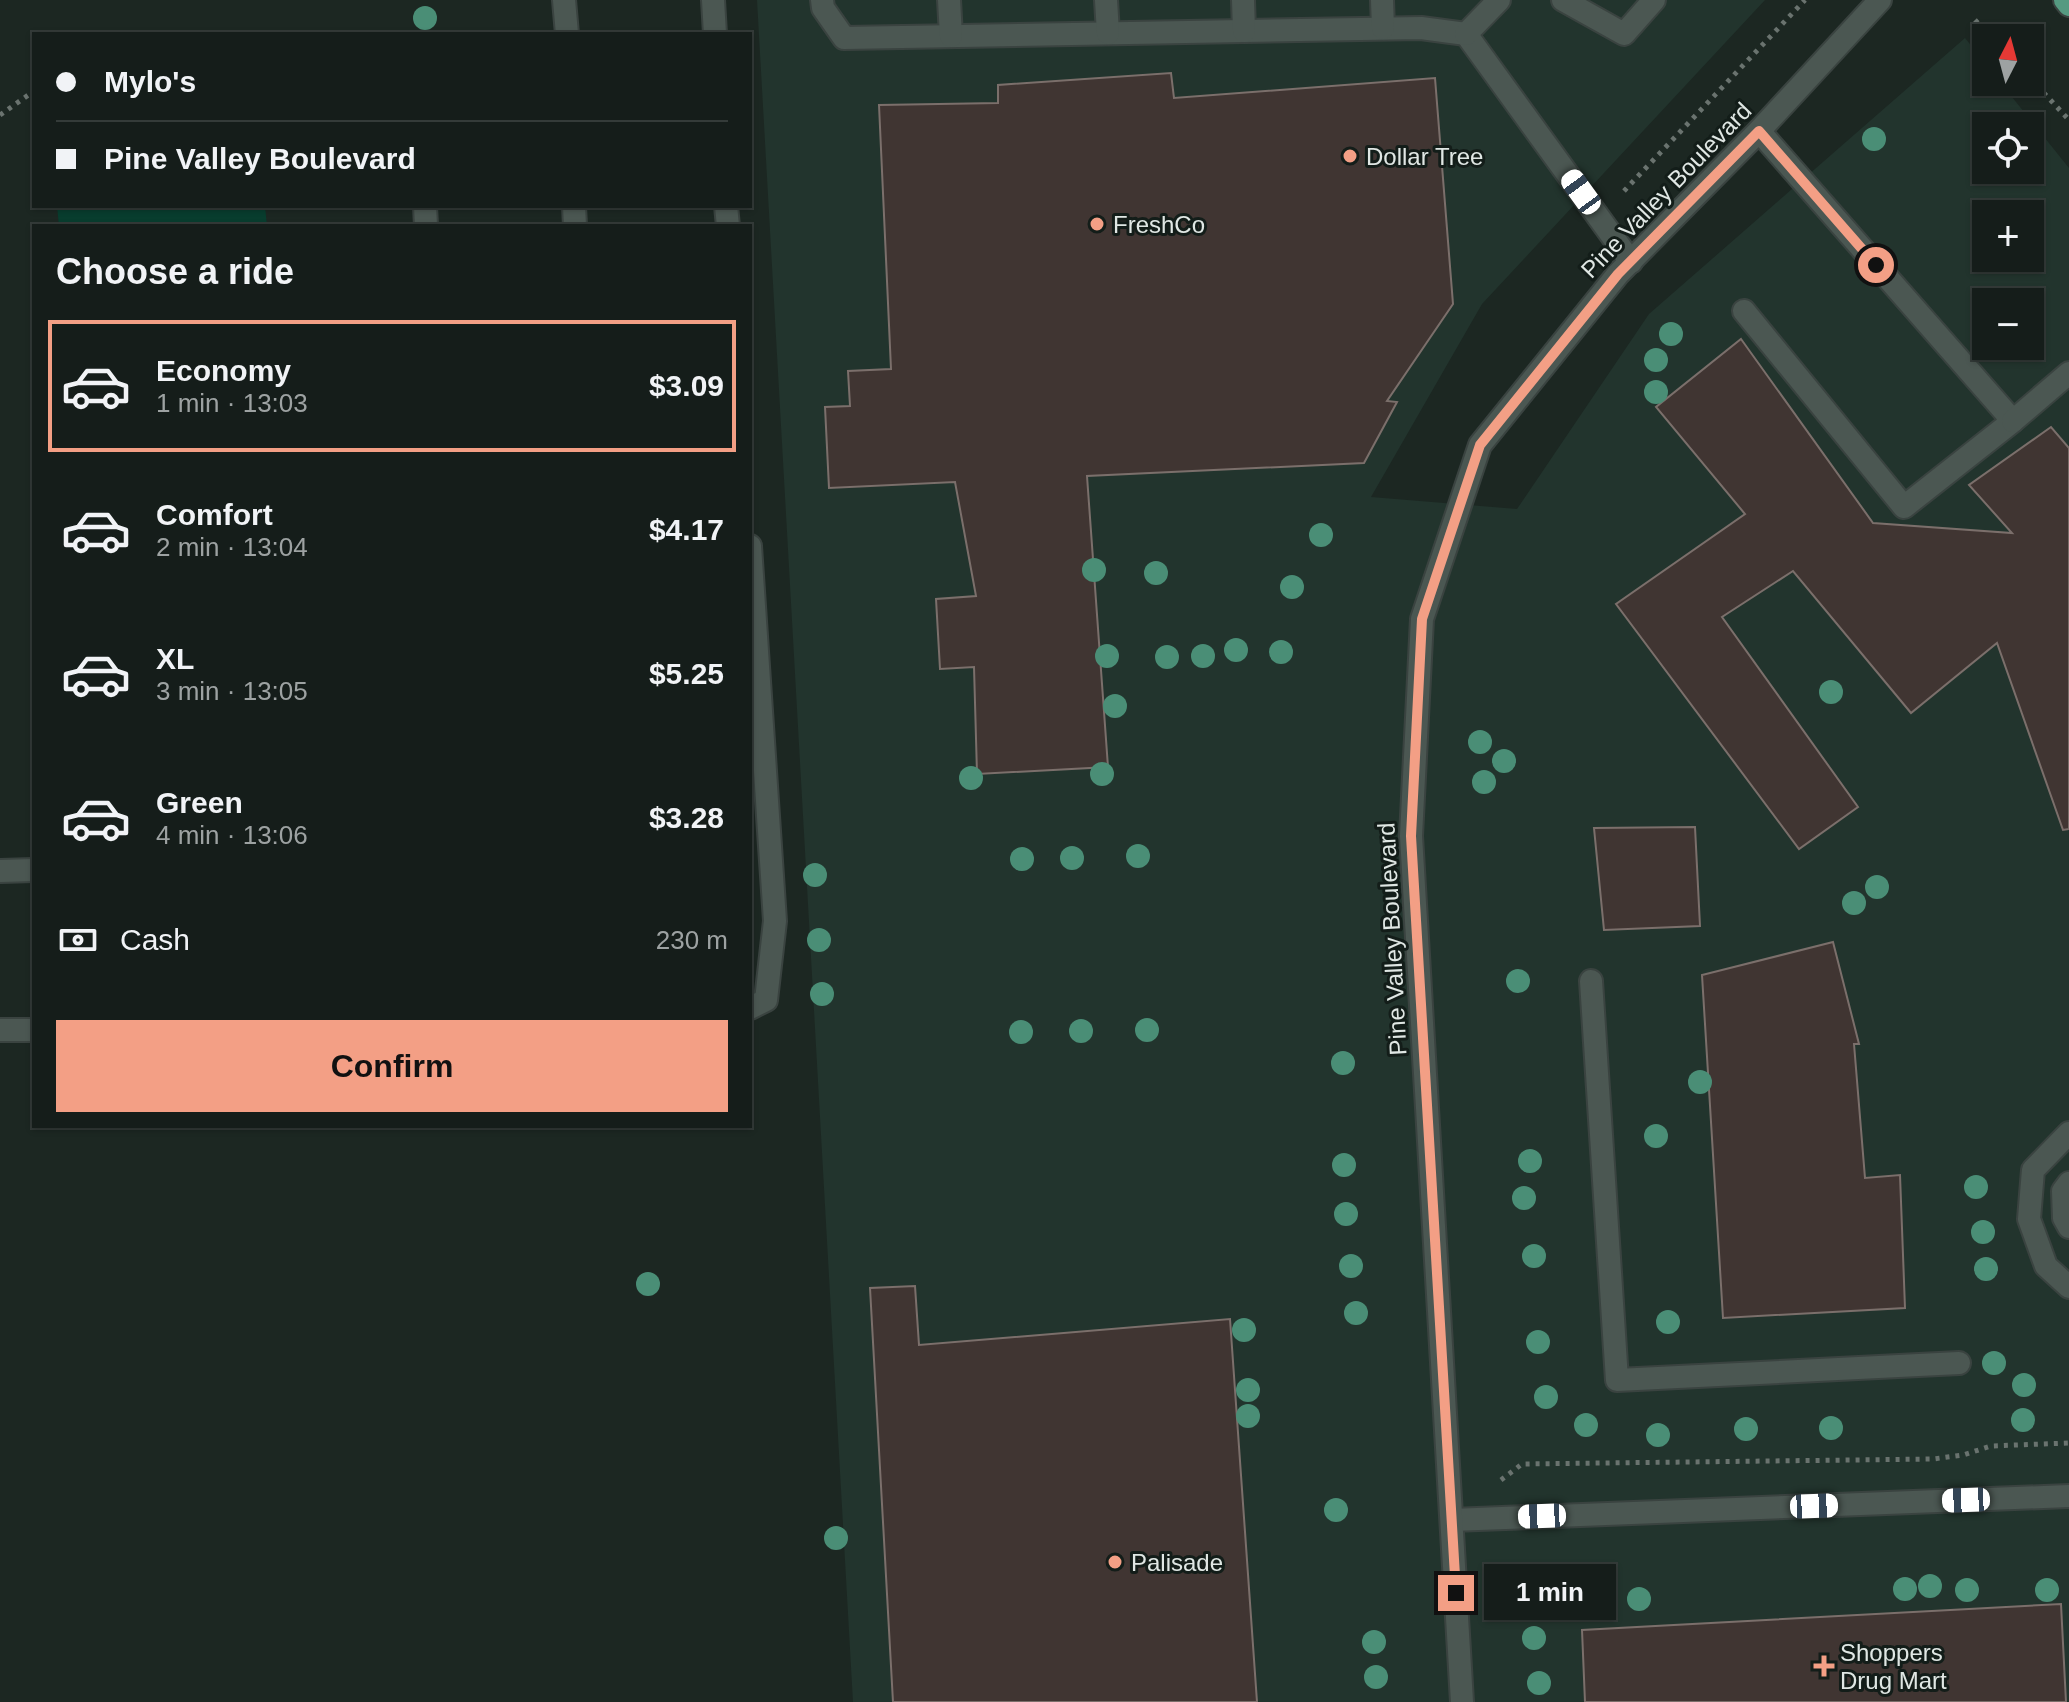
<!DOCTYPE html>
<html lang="en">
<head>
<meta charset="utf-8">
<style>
	:root { --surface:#151d1a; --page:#1e2623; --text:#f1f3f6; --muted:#9da2a2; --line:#343b39; --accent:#f39f85 }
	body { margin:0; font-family:Helvetica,sans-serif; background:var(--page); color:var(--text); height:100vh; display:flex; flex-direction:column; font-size:30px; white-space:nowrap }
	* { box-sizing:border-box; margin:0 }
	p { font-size:26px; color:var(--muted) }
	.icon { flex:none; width:44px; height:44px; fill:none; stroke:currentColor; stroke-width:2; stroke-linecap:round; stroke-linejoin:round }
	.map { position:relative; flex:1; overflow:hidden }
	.sheet { position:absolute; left:32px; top:224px; width:720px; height:904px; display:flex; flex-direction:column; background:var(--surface); border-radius:0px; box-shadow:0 2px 6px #0004,0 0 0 2px var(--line) }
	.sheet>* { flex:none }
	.hud { position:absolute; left:32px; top:32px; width:720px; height:176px; border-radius:0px; box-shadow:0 2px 6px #0004,0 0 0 2px var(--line); display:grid; align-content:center; height:176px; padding:0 24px; background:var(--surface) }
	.needle { width:52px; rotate:6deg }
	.fabs { position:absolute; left:1972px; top:24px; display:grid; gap:16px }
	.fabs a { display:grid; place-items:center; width:72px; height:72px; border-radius:0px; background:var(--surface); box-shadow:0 2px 6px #0004,0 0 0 2px var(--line); font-size:40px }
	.end { position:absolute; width:36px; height:36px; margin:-18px; border:10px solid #f39f85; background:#111; box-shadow:0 0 0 4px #111 }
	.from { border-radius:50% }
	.bubble { position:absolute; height:56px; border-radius:0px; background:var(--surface); box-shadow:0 2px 6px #0004,0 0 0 2px var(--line); font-size:26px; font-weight:700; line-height:56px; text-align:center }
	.car { position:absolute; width:24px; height:48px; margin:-24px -12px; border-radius:10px; box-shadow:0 0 6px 2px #0007; background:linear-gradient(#fff 24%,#345 0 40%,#fff 0 76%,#345 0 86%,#fff 0) }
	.hud b { display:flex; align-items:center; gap:28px; height:76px; font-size:30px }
	.hud b+b { border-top:2px solid var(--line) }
	.hud i { width:20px; height:20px; background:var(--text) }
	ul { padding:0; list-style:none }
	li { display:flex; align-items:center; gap:24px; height:132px; margin:0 16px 12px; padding:0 8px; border:4px solid transparent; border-radius:0px }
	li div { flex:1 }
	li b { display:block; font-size:30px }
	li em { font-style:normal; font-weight:700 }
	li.active { border-color:var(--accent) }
	li>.icon { width:72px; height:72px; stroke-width:1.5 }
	h2 { padding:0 24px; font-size:36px; line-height:96px }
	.pay { display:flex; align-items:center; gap:20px; height:88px; padding:0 24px; font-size:30px }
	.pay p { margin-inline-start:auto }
	.primary-button { display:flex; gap:16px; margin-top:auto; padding:16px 24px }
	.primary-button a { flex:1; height:92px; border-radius:0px; background:var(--accent); color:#111; font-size:32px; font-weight:700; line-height:92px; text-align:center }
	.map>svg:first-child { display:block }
	.built { fill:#22342d; fill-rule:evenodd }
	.green { fill:#083d2e }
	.building { fill:#403532; stroke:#7b6f6b; stroke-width:2 }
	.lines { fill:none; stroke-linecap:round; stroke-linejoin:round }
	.service-casing { stroke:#3a4340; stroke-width:26 }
	.minor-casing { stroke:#3a4340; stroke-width:26 }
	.tertiary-casing { stroke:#3a4340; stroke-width:26 }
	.primary-casing { stroke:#3a4340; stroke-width:26 }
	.path { stroke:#6a736f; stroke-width:5; stroke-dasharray:4 6; stroke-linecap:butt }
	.service { stroke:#4b5752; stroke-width:22 }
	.minor { stroke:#4b5752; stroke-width:22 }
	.tertiary { stroke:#4b5752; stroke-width:22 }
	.primary { stroke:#559a81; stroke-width:22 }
	.tree { fill:#4a8e76 }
	.route { stroke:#f39f85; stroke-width:10 }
	.poi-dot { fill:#f39f85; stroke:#131d19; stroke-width:3 }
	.labels { text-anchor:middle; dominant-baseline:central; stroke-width:6; stroke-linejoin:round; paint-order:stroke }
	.poi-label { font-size:24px; fill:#e0e7e4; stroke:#131d19; text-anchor:start }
	.street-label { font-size:24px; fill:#e0e7e4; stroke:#131d19 }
</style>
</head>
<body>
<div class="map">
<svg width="2069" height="1702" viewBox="0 0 2069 1702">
	<rect width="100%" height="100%" fill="#1c2722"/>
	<path class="built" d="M757 0H1765L1482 304 1371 497 1517 509 1649 314 1965 38 1986 64V82H2000L2069 168V1702H853ZM1986 126H2030V170H1986ZM1986 214H2030V258H1986ZM1986 302H2030V346H1986Z"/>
	<path class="green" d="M57 206H265L267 226H59Z"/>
	<g class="building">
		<path d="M1171 73 1174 98 1435 78 1453 304 1387 401 1397 402 1364 463 1087 476 1108 767 977 774 974 667 940 669 936 599 976 596 955 482 829 488 825 407 850 406 848 371 891 369 879 105 998 103V85Z"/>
		<path d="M1741 339 1873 523 2012 533 1969 485 2051 427 2069 448V829L2063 830 1997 643 1911 713 1793 571 1722 617 1858 807 1799 849 1616 604 1745 514 1656 407Z"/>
		<path d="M1695 827 1700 926 1604 930 1594 828Z"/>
		<path d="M1833 942 1859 1044H1854L1865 1178 1900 1175 1905 1308 1723 1318 1702 975Z"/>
		<path d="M915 1286 919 1345 1230 1319 1257 1702H893L870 1288Z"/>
		<path d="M2061 1604 2066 1702H1585L1582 1630Z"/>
	</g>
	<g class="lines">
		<g class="service-casing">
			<g id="service">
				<path d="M564 0 567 34"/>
				<path d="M713 0 715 34"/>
				<path d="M822 0 823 8 844 38 1421 28 1466 34 1631 262"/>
				<path d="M949 0 951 36"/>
				<path d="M1106 0 1108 33"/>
				<path d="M1243 0 1244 31"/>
				<path d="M1382 0 1383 28"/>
				<path d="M1563 0 1624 34 1654 0"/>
				<path d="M1466 34 1499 0"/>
				<path d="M425 206 426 226"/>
				<path d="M574 206 575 226"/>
				<path d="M726 206 728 226"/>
				<path d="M1744 311 1904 507 2013 421 1759 131"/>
				<path d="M2013 421 2069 373"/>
				<path d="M750 546 775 921 766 1000 750 1008"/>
				<path d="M0 871 34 870"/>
				<path d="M1591 981 1617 1380 1959 1363"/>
				<path d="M0 1030H34"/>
				<path d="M2069 1133 2033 1170 2029 1219 2046 1266 2069 1287"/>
				<path d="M2069 1183 2063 1191 2064 1218 2069 1227"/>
			</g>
		</g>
		<g class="minor-casing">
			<path id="minor" d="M1452 1520 2069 1496"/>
		</g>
		<g class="tertiary-casing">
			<path id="tertiary" d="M1462 1702 1411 836 1422 619 1480 445 1618 274 1759 131 1880 0"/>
		</g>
		<g class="primary-casing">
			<path id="primary" d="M2065 0 2069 5"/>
		</g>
		<g class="path">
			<path d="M1975 20 1992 38"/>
			<path d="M2030 78 2069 120"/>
			<path d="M0 115 34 91"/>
			<path d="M1624 191 1805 0"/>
			<path d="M1501 1480 1522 1464 1933 1459 1963 1455 1991 1446 2069 1443"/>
		</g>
		<use href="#service" class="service"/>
		<use href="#minor" class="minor"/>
		<use href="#tertiary" class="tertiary"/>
		<use href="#primary" class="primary"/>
	</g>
	<g class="tree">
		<circle cx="425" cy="18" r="12"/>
		<circle cx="1874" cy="139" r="12"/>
		<circle cx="1671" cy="334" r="12"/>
		<circle cx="1656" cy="360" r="12"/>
		<circle cx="1656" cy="392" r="12"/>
		<circle cx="1321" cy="535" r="12"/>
		<circle cx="1094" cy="570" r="12"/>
		<circle cx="1156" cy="573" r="12"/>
		<circle cx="1292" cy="587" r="12"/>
		<circle cx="1236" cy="650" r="12"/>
		<circle cx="1281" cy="652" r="12"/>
		<circle cx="1107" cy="656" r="12"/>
		<circle cx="1203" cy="656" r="12"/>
		<circle cx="1167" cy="657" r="12"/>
		<circle cx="1831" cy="692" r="12"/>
		<circle cx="1115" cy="706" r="12"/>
		<circle cx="1480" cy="742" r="12"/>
		<circle cx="1504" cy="761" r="12"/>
		<circle cx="1102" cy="774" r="12"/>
		<circle cx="971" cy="778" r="12"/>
		<circle cx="1484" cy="782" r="12"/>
		<circle cx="1138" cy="856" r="12"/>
		<circle cx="1072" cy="858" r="12"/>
		<circle cx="1022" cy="859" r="12"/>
		<circle cx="815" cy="875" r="12"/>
		<circle cx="1877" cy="887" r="12"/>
		<circle cx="1854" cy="903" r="12"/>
		<circle cx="819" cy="940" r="12"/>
		<circle cx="1518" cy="981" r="12"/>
		<circle cx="822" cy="994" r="12"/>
		<circle cx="1147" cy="1030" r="12"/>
		<circle cx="1081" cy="1031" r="12"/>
		<circle cx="1021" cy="1032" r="12"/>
		<circle cx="1343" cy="1063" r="12"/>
		<circle cx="1700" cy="1082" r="12"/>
		<circle cx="1656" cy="1136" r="12"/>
		<circle cx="1530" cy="1161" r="12"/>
		<circle cx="1344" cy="1165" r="12"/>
		<circle cx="1976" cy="1187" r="12"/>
		<circle cx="1524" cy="1198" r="12"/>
		<circle cx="1346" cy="1214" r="12"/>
		<circle cx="1983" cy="1232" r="12"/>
		<circle cx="1534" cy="1256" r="12"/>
		<circle cx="1351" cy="1266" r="12"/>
		<circle cx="1986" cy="1269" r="12"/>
		<circle cx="648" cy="1284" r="12"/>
		<circle cx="1356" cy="1313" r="12"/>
		<circle cx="1668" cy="1322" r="12"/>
		<circle cx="1244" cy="1330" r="12"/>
		<circle cx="1538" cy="1342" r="12"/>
		<circle cx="1994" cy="1363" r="12"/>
		<circle cx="2024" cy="1385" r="12"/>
		<circle cx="1248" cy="1390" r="12"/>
		<circle cx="1546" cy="1397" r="12"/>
		<circle cx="1248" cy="1416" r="12"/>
		<circle cx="2023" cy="1420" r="12"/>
		<circle cx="1586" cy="1425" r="12"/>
		<circle cx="1831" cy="1428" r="12"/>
		<circle cx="1746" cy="1429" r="12"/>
		<circle cx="1658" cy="1435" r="12"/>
		<circle cx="1336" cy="1510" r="12"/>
		<circle cx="836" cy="1538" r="12"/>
		<circle cx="1930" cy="1586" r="12"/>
		<circle cx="1905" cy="1589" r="12"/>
		<circle cx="1967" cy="1590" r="12"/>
		<circle cx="2047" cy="1590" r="12"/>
		<circle cx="1639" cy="1599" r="12"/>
		<circle cx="1566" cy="1605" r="12"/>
		<circle cx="1534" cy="1638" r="12"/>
		<circle cx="1374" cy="1642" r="12"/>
		<circle cx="1376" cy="1677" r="12"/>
		<circle cx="1539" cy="1683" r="12"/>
	</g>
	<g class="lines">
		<path class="route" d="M1456 1593 1411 836 1422 619 1480 445 1618 274 1759 131 1876 265"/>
	</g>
	<g class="poi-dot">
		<circle cx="1350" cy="156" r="8"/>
		<circle cx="1097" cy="224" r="8"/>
		<circle cx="1115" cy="1562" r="8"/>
		<path d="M1820 1654h8v8h8v8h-8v8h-8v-8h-8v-8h8z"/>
	</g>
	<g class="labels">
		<g class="poi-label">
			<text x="1366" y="156">Dollar Tree</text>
			<text x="1113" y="224">FreshCo</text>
			<text x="1131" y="1562">Palisade</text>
			<text x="1840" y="1652">Shoppers<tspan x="1840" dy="28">Drug Mart</tspan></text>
		</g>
		<g class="street-label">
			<text transform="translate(1666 190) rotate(-46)">Pine Valley Boulevard</text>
			<text transform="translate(1392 939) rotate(-93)">Pine Valley Boulevard</text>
		</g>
	</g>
</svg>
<div class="fabs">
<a><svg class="needle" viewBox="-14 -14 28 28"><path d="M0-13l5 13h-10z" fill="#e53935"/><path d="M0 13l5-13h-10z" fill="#9da2a2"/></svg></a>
<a><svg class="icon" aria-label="locate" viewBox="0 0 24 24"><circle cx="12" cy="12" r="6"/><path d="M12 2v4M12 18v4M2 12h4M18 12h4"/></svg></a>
<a>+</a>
<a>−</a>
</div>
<i class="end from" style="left:1876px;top:265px"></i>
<i class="end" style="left:1456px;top:1593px"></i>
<div class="bubble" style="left:1484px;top:1564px;width:132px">1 min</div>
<i class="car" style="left:1581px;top:192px;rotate:324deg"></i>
<i class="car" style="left:1966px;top:1500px;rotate:268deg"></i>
<i class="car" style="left:1814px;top:1506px;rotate:88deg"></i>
<i class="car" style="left:1542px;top:1516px;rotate:268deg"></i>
<div class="hud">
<b><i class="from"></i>Mylo's</b>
<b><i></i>Pine Valley Boulevard</b>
</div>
<section class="sheet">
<h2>Choose a ride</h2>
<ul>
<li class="active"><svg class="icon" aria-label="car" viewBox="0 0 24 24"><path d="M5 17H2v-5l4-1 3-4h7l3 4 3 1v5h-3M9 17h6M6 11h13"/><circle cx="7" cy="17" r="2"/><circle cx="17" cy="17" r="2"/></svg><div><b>Economy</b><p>1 min · 13:03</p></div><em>$3.09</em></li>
<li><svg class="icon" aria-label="car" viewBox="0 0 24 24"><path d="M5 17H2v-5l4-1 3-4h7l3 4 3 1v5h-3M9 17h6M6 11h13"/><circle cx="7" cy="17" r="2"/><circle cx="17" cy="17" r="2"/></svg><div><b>Comfort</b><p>2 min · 13:04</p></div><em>$4.17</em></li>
<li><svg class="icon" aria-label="car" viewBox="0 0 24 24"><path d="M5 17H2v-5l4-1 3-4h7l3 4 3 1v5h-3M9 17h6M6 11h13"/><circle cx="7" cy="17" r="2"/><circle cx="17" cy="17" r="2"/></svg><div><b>XL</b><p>3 min · 13:05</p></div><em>$5.25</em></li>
<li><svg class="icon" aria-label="car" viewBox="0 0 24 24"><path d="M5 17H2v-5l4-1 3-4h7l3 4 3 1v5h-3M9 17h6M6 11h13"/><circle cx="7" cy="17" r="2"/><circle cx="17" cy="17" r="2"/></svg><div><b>Green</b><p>4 min · 13:06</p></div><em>$3.28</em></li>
</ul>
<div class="pay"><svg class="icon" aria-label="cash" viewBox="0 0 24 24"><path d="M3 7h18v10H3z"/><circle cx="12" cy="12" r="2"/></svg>Cash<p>230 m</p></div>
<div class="primary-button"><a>Confirm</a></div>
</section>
</div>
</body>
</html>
